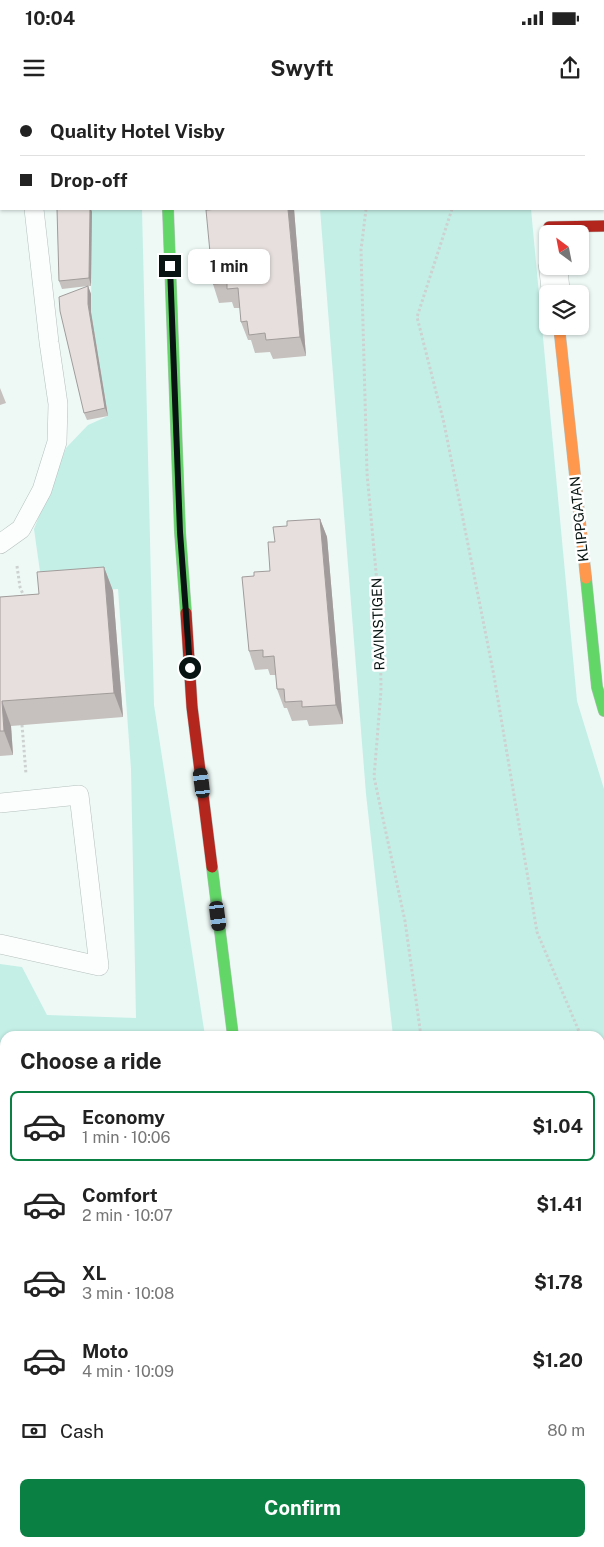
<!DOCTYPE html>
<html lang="en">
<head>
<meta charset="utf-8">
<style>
	:root { --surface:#fff; --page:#f2f2f2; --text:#222; --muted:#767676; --line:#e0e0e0; --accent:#0b8043 }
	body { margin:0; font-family:"Public Sans",sans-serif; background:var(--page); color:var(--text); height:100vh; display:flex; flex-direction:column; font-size:19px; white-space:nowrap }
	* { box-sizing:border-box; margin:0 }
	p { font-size:16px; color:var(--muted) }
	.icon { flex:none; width:28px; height:28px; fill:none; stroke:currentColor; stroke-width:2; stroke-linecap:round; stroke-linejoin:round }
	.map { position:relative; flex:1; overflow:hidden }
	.drawer { position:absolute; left:0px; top:931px; width:605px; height:516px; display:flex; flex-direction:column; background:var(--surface); border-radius:15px 15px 0 0; box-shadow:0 1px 4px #0004 }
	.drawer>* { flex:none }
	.banner { position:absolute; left:0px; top:0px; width:605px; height:110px; box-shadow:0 1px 4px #0004; display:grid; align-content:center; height:110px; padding:0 20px; background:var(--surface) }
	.needle { width:32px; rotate:328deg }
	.controls { position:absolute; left:539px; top:125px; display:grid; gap:10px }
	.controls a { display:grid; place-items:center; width:50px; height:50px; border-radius:8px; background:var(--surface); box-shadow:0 1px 4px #0004; font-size:25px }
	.end { position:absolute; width:22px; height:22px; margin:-11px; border:6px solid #071411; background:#fff; box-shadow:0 0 0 2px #fff }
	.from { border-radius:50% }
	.bubble { position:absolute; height:35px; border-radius:8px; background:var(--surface); box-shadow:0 1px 4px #0004; font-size:16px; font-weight:700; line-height:35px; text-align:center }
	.car { position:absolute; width:15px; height:30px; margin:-15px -8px; border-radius:6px; box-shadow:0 0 4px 1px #0007; background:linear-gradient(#222 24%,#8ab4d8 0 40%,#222 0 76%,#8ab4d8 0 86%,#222 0) }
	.banner b { display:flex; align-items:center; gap:18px; height:48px; font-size:19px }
	.banner b+b { border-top:1px solid var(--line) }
	.banner i { width:12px; height:12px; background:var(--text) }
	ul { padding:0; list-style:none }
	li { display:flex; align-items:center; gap:15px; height:70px; margin:0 10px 8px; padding:0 10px; border:2px solid transparent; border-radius:8px }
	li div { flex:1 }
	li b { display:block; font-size:19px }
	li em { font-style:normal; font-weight:700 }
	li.selected { border-color:var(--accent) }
	li>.icon { width:45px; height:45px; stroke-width:1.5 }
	h2 { padding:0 20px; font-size:22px; line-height:60px }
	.pay { display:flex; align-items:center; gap:12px; height:55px; padding:0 20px; font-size:19px }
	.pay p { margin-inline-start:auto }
	.action { display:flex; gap:10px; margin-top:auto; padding:10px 20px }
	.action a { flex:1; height:58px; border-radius:8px; background:var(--accent); color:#fff; font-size:20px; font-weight:700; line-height:58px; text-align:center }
	.status { display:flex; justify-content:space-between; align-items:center; height:35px; padding:0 25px; background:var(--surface); direction:ltr }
	.status svg { height:14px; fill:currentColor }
	header { display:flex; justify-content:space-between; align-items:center; height:65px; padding:0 20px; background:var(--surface); font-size:22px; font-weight:700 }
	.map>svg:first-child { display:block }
	.green { fill:#c4efe6 }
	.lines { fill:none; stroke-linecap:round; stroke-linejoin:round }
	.lane-casing { stroke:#b5c0bd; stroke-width:20 }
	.street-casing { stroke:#b5c0bd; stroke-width:29 }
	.fast-casing { stroke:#b5c0bd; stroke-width:12 }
	.slow-casing { stroke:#b5c0bd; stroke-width:12 }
	.jam-casing { stroke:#b5c0bd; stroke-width:12 }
	.path { stroke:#cdd1d0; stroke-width:3; stroke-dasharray:2.5 2.5; stroke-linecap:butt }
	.lane { stroke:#fcfefe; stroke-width:19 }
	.street { stroke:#fcfefe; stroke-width:28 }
	.fast { stroke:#63d668; stroke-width:11 }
	.slow { stroke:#ff974d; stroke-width:11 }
	.jam { stroke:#b3261e; stroke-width:11 }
	.wall { fill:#c6c0be }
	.shaded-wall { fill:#a19c9b }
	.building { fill:#e6dfdd; stroke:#a19c9b }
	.route { stroke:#071411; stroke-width:6 }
	.labels { text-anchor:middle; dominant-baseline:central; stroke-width:5; stroke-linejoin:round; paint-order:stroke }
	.street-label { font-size:14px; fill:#071411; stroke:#fff }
</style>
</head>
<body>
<div class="status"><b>10:04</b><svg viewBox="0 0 49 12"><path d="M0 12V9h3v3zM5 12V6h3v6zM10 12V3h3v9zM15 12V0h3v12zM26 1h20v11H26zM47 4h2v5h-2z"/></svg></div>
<header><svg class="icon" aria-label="menu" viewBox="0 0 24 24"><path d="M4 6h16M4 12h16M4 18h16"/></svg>Swyft<svg class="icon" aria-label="share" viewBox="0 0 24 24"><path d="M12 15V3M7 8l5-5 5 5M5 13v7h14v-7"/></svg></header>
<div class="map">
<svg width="604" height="1447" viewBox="0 0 604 1447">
	<rect width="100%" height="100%" fill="#eef9f6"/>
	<g class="green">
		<rect x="171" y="0" width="353" height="1"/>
		<path d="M92 109H142L154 605 205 936H5V981L0 978V864L22 867 47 915 136 918 131 669 118 489 43 493 34 429 66 348 88 325 108 316 91 212Z"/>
		<path d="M320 109H531L577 601 604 689V1205L600 1191V936H393L366 694Z"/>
	</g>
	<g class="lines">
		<g class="lane-casing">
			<g id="lane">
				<path d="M33 0V1"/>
				<path d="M0 444 21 429 42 390 57 342 58 304 49 242 34 109"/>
				<path d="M0 703 79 695 99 866 0 844"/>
			</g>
		</g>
		<g class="street-casing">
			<g id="street">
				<path d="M164 0V1"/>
				<path d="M538 0V1"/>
				<path d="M553 166 556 194"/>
				<path d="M0 1005 5 1008"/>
				<path d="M291 1442 292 1447"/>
				<path d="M497 1442 500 1447"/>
			</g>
		</g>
		<g class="fast-casing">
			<g id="fast">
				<path d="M168 109 180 432 186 513"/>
				<path d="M586 478 597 587 604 611"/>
				<path d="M212 767 233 936"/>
			</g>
		</g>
		<g class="slow-casing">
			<path id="slow" d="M559 226 586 478"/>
		</g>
		<g class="jam-casing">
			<g id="jam">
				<path d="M549 127 604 126"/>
				<path d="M186 513 192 607 212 767"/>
			</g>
		</g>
		<g class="path">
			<path d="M379 1V0"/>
			<path d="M484 1V0"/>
			<path d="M366 109 361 150 367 373 380 516 381 591 374 677 405 821 421 936"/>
			<path d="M452 109 417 217 444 323 494 576 537 832 581 936"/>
			<path d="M17 466 20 487 25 499"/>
			<path d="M22 625 26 674"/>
			<path d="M600 981 604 990"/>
			<path d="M575 1442 576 1447"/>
		</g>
		<use href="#lane" class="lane"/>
		<use href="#street" class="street"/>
		<use href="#fast" class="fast"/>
		<use href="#slow" class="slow"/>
		<use href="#jam" class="jam"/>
	</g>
	<g class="wall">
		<path d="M57 109H91L92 112 91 186H88L91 194V212L108 316 87 320 84 313 88 186 62 189 59 181Z"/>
		<path d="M218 109H294L306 256 273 259 270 252 255 253 251 240H248L241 222 240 208H234L232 202 219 203 213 184Z"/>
		<path d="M0 288 6 303 0 305Z"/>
		<path d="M320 419 327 437 343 624 309 626 307 620 292 621 287 608H284L277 589 276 575H270L268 569 255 570 249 551 254 476 270 471 275 442 287 426Z"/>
		<path d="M104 467 113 491 123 617 11 626 13 655 0 656V497L39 494Z"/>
		<path d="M600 1245 604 1260V1364L600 1365Z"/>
	</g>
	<g class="shaded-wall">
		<path d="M90 109H91L92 112 91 186 89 178Z"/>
		<path d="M288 109H294L306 256 300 237Z"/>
		<path d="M88 186 91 194V212L108 316 105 308 88 204Z"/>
		<path d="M320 419 327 437 343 624 336 605Z"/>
		<path d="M104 467 113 491 123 617 114 593Z"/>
		<path d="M2 601 11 626 13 655 4 631Z"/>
		<path d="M600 1245 604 1260V1266L600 1251Z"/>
	</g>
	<g class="building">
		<rect x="55" y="0" width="36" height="1"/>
		<path d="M57 109H90L89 178 59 181Z"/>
		<path d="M218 109H288L300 237 266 240 265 233 249 235 247 221 241 222 238 188 227 189V183L213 184 206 110Z"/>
		<path d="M88 186V204L105 308 84 313 60 211 59 197Z"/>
		<path d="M320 419 336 605 302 607V601L285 602 284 589H277L274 556 263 557V550L249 551 242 477 254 476V472L270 471 268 442H275L273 427 287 426V421Z"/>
		<path d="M104 467 114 593 2 601 4 631H0V497L39 494 37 472Z"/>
		<path d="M600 1251 604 1266V1344L600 1345Z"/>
	</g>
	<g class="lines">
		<path class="route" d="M170 166 180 432 190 568"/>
	</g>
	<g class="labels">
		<g class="street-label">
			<text transform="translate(579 419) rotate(-96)">KLIPPGATAN</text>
			<text transform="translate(378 524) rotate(-92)">RAVINSTIGEN</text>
		</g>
	</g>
</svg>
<div class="controls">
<a><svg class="needle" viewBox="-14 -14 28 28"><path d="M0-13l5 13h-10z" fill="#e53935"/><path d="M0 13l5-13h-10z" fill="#767676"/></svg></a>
<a><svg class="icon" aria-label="layers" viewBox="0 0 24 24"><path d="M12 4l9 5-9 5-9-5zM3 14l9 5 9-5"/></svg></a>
</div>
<i class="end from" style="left:190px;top:568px"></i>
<i class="end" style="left:170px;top:166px"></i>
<div class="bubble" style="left:188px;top:149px;width:82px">1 min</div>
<i class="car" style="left:202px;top:683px;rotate:353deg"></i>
<i class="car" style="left:218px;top:816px;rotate:173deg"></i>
<div class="banner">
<b><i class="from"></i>Quality Hotel Visby</b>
<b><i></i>Drop-off</b>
</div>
<section class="drawer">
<h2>Choose a ride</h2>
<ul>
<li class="selected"><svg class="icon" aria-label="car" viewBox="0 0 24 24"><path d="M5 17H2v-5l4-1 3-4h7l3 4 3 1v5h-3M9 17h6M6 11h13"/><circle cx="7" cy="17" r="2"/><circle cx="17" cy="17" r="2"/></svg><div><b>Economy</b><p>1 min · 10:06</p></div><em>$1.04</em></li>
<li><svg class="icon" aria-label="car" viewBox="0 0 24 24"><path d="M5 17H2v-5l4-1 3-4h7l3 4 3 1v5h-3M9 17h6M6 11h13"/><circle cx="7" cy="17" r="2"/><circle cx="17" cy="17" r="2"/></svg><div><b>Comfort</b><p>2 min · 10:07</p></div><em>$1.41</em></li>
<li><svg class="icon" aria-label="car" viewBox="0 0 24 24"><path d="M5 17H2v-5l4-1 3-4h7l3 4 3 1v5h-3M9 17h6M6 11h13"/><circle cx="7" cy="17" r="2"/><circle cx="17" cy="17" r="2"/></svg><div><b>XL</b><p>3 min · 10:08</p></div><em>$1.78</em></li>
<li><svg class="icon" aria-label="car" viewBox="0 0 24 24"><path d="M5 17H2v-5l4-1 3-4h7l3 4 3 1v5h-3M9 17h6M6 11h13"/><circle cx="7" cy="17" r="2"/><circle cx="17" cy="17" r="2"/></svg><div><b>Moto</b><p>4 min · 10:09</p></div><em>$1.20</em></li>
</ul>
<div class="pay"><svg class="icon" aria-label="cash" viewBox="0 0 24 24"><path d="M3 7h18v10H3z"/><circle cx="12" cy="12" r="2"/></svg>Cash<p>80 m</p></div>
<div class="action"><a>Confirm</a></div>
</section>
</div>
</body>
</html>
